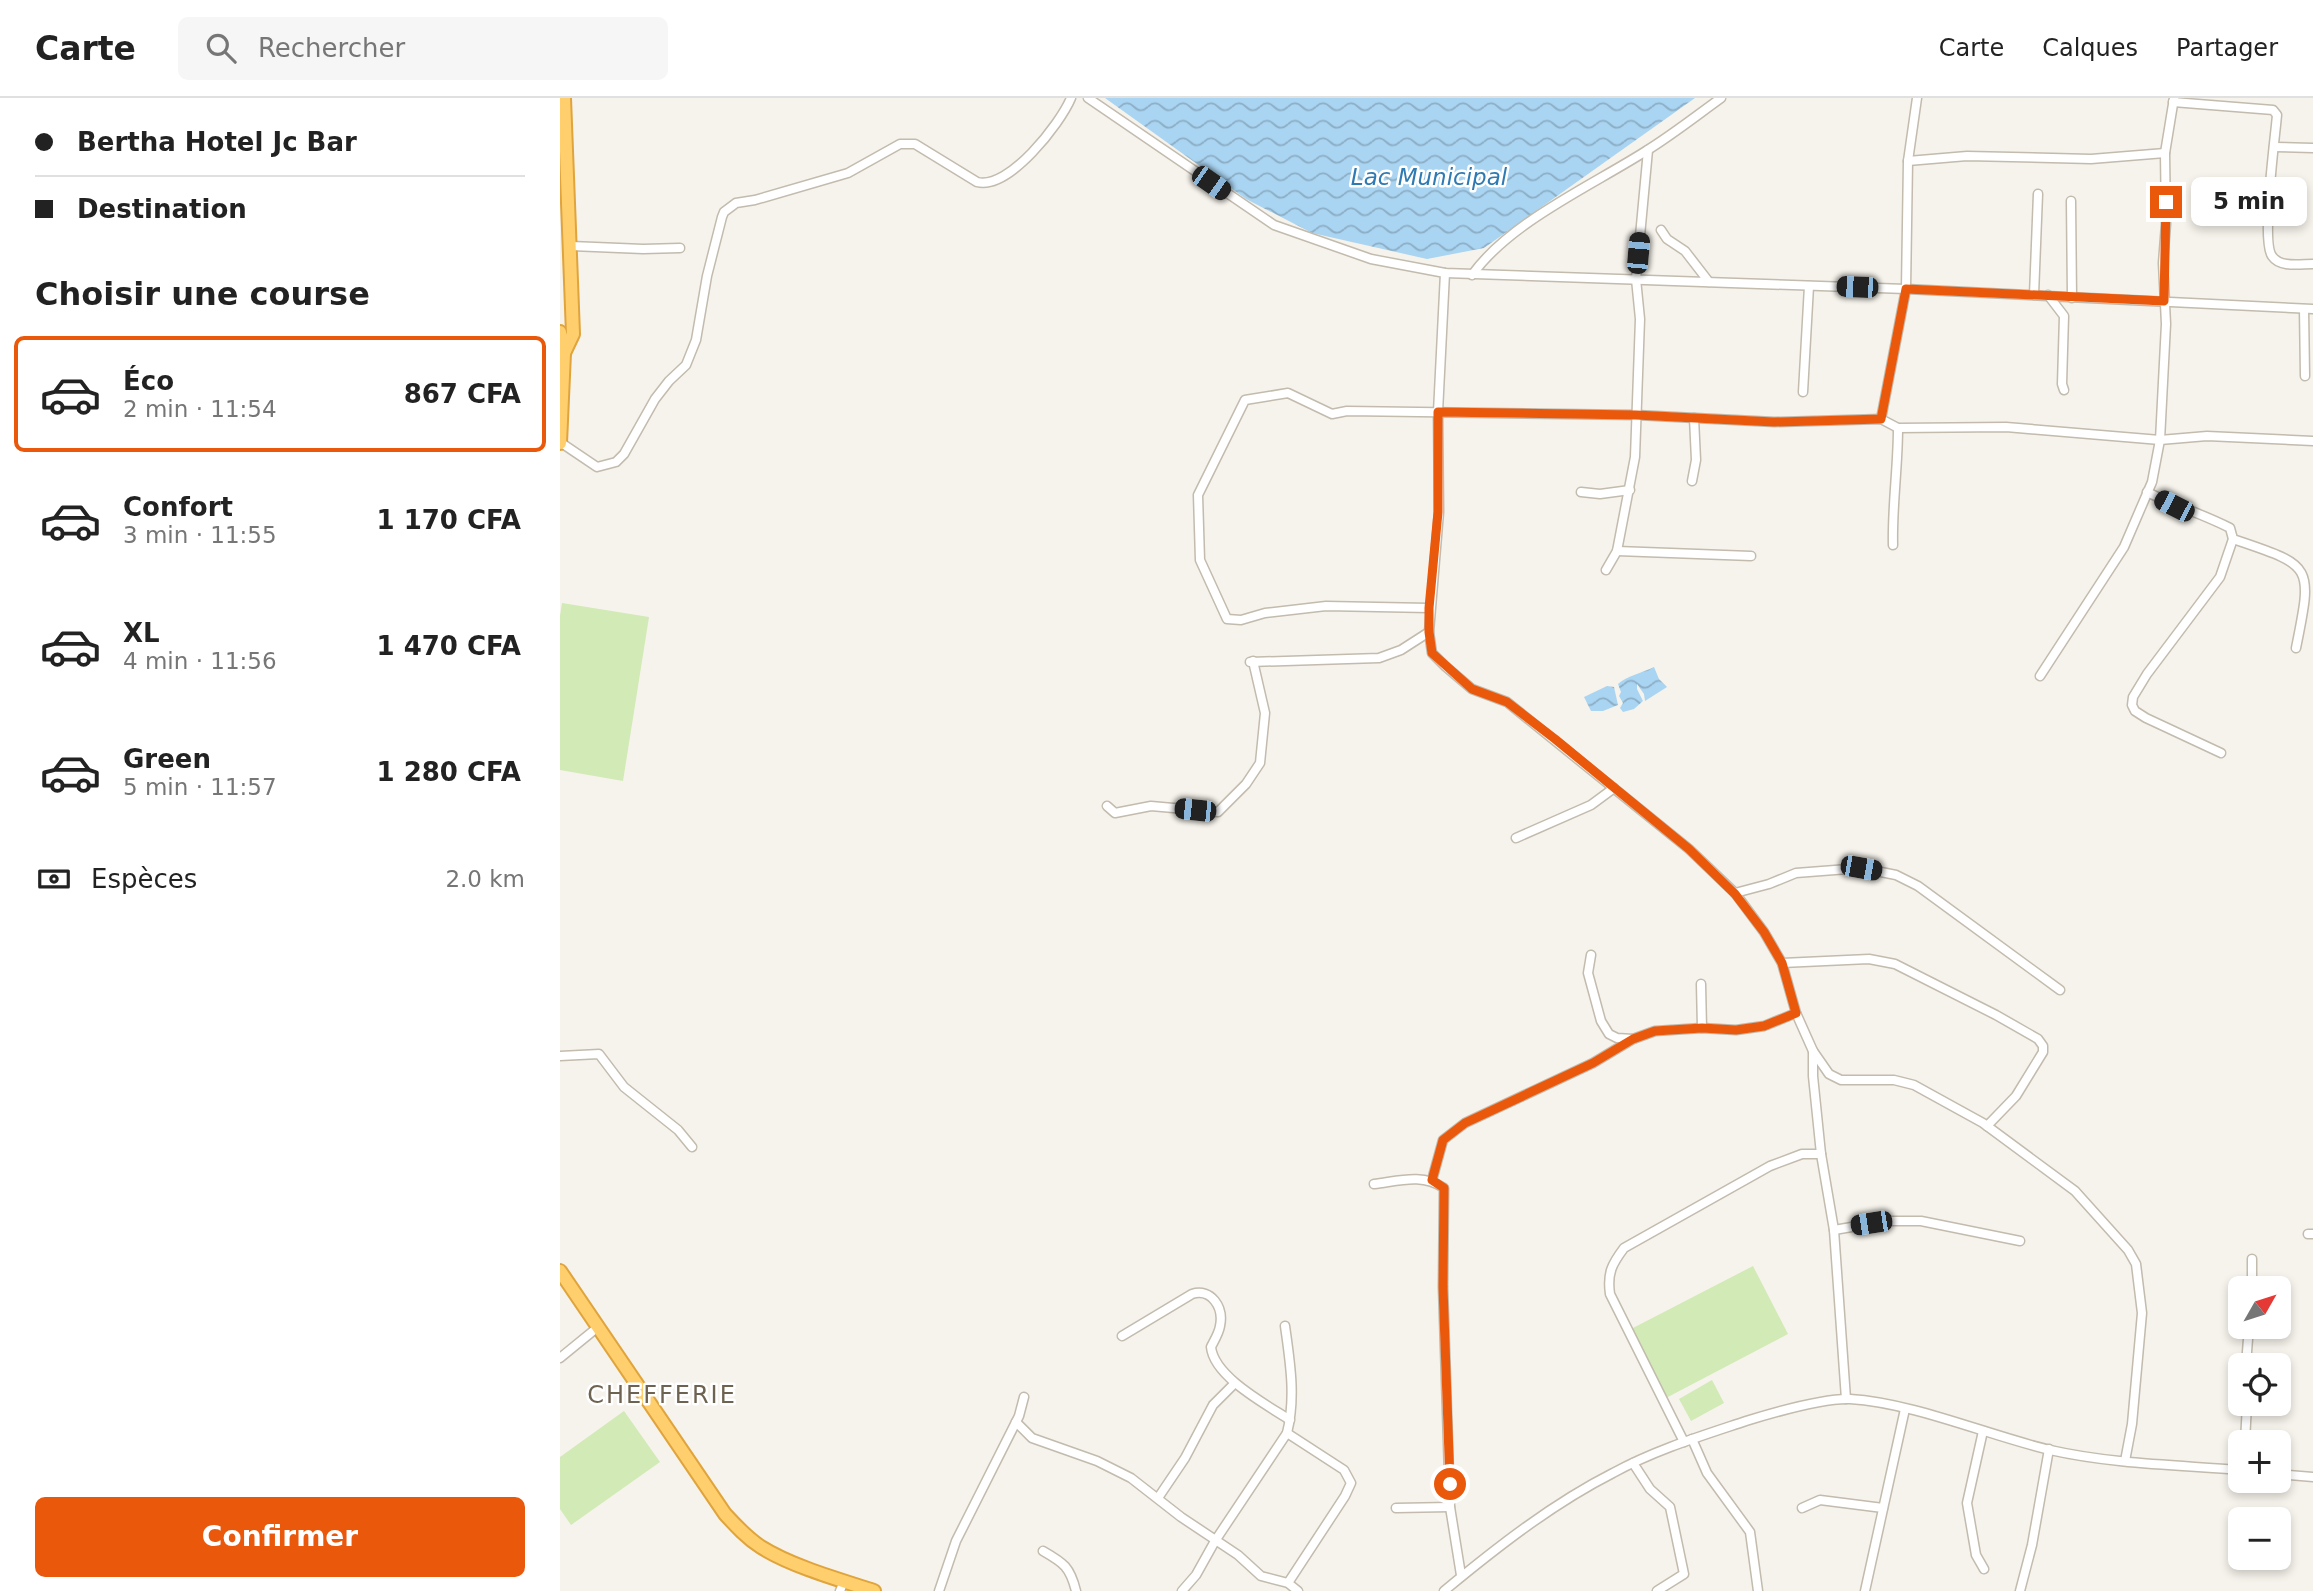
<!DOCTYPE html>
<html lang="fr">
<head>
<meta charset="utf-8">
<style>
	:root { --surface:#fff; --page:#f6f6f6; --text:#222; --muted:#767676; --line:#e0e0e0; --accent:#ea580c }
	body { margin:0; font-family:"DejaVu Sans",sans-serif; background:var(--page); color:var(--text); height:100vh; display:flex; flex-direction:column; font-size:26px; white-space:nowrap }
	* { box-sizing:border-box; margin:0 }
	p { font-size:23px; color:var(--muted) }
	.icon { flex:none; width:38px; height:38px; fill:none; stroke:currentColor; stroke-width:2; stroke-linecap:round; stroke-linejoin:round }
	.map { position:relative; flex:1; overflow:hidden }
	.panel { display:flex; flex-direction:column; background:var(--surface); width:560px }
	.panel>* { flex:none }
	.top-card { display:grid; align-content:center; height:154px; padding:0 35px; background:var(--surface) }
	.needle { width:46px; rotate:51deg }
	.fabs { position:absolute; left:1668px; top:1178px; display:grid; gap:14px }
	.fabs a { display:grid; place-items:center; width:63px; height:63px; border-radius:10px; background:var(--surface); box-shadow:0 4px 10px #0003; font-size:35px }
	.end { position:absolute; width:32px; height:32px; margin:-16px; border:9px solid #ea580c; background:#fff; box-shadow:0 0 0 4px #fff }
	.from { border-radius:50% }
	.bubble { position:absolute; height:49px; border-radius:10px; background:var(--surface); box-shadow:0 4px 10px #0003; font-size:23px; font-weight:700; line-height:49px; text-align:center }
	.car { position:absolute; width:21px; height:42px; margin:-21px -10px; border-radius:9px; box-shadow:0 0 5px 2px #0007; background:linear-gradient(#222 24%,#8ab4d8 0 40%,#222 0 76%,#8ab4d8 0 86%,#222 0) }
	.top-card b { display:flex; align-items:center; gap:24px; height:66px; font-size:26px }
	.top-card b+b { border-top:2px solid var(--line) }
	.top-card i { width:18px; height:18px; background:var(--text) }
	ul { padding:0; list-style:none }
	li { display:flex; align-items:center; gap:21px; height:116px; margin:0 14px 10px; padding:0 21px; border:4px solid transparent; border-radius:10px }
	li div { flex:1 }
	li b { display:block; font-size:26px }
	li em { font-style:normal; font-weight:700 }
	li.active { border-color:var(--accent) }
	li>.icon { width:63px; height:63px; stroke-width:1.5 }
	h2 { padding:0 35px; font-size:32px; line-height:84px }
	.pay { display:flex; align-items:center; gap:18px; height:77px; padding:0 35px; font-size:26px }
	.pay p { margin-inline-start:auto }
	.button { display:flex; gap:14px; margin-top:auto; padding:14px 35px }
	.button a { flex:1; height:80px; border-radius:10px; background:var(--accent); color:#fff; font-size:28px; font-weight:700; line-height:80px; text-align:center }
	header { display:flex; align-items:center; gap:42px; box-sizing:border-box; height:98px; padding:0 35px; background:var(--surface); border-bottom:2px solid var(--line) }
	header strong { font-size:33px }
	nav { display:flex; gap:38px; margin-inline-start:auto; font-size:24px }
	.search { width:490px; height:63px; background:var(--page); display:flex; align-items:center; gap:18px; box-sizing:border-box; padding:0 24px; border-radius:10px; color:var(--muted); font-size:26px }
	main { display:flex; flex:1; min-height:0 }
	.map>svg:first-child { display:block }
	.green { fill:#d2eab5 }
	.water { fill:url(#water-waves) }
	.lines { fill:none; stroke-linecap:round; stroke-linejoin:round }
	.minor-casing { stroke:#c2bbae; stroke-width:11 }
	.highway-casing { stroke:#e0a43c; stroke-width:16 }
	.minor { stroke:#fff; stroke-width:8 }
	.highway { stroke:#ffcf6e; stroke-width:12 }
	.route { stroke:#ea580c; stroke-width:9 }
	.labels { text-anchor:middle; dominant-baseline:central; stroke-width:5; stroke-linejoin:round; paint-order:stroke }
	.water-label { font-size:23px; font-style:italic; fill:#2e7ab2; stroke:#fff }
	.quarter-label { font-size:24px; letter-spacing:2px; fill:#6e6250; stroke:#fff }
</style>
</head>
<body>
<header>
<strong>Carte</strong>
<div class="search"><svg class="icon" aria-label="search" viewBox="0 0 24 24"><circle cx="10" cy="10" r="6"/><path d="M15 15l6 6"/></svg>Rechercher</div>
<nav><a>Carte</a><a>Calques</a><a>Partager</a></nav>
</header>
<main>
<section class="panel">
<div class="top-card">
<b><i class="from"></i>Bertha Hotel Jc Bar</b>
<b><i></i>Destination</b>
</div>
<h2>Choisir une course</h2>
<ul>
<li class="active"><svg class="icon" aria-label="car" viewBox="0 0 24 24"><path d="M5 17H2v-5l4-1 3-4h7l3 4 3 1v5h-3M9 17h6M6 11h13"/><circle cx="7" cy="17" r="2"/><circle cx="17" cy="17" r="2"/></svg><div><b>Éco</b><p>2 min · 11:54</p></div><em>867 CFA</em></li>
<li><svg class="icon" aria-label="car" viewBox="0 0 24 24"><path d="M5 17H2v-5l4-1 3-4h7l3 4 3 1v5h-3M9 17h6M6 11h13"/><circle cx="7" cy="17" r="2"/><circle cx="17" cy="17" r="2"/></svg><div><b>Confort</b><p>3 min · 11:55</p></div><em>1 170 CFA</em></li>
<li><svg class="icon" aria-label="car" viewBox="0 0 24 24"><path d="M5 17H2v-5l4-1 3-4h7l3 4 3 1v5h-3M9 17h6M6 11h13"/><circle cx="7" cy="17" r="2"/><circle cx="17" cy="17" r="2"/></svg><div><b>XL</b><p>4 min · 11:56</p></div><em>1 470 CFA</em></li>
<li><svg class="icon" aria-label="car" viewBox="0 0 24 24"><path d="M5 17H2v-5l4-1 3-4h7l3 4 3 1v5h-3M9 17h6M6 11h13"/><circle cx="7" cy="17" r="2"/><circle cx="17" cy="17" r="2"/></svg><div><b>Green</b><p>5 min · 11:57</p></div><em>1 280 CFA</em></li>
</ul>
<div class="pay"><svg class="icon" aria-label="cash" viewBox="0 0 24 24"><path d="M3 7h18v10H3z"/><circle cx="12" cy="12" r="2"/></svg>Espèces<p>2.0 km</p></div>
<div class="button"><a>Confirmer</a></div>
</section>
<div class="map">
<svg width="1753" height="1493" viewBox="0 0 1753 1493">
	<defs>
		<pattern id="water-waves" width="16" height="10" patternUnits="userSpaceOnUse" patternTransform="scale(1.75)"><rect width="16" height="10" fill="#a9d4f2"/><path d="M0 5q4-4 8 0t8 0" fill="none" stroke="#8caec5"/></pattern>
	</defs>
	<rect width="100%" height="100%" fill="#f6f3ec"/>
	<g class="green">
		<path d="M2 505 89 519 63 683 0 672V518Z"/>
		<path d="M1193 1168 1228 1236 1106 1300 1071 1231Z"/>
		<path d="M1152 1282 1164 1305 1131 1323 1119 1301Z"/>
		<path d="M64 1313 100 1364 11 1427 0 1411V1359Z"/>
	</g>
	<g class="water">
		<path d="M545 0H1135L924 150 867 161 752 135 686 101Z"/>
		<path d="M1094 569 1099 581 1107 589 1085 603 1084 596 1077 586V591L1083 603 1074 611 1063 614 1060 610 1063 605 1059 598 1061 594 1058 586C1065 579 1084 574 1094 569Z"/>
		<path d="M1047 588 1054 589 1058 607 1043 613H1031L1024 599Z"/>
	</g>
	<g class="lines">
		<g class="minor-casing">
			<g id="minor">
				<path d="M528 0 714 127 811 161 885 175 1346 191 1753 211"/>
				<path d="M1613 4 1713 12 1717 17C1715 41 1701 143 1712 158 1720 170 1740 166 1753 166"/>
				<path d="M1714 49 1753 50"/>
				<path d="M1348 63 1407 58 1531 61 1605 55"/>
				<path d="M1511 103 1512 200"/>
				<path d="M1101 132 1107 141 1125 153 1149 184"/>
				<path d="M11 148 83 151 120 150"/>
				<path d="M885 175 878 314 879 414 869 534 872 555 885 568 912 591 947 604 1129 751 1175 795 1204 834 1222 865 1236 915 1253 953V978L1261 1056 1274 1132 1286 1301"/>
				<path d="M912 177C950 124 1031 88 1086 53 1112 37 1136 18 1161 0"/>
				<path d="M1474 197 1478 96"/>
				<path d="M1488 197 1504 218 1502 286 1504 292"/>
				<path d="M1744 211 1745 278"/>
				<path d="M1243 294 1249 188"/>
				<path d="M1321 321 1346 191 1348 63 1357 0"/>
				<path d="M0 344 37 369 56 364 64 356 95 301 109 283 126 267 136 242 147 178 162 119 164 114 176 105 195 102 288 75 340 46H355L417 84C449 92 500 26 511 0"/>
				<path d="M1132 383 1136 362 1134 320"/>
				<path d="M1021 394 1040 396 1070 392"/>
				<path d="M1587 394C1615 408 1643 416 1670 430L1673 441C1753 468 1753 466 1736 550"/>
				<path d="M1333 447C1332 408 1338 369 1338 330"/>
				<path d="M1057 453 1191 458"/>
				<path d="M1046 472 1057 453 1075 359 1080 221 1076 181 1088 52"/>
				<path d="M869 510 766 508 705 515 681 522 667 521 640 462 638 397 685 302 728 295 772 316 787 313 1076 317 1215 324 1321 321 1338 330 1446 329 1600 342 1647 338 1753 343"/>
				<path d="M690 564 819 560 841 552 869 534"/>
				<path d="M1480 578 1564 449 1592 384 1600 342 1606 226 1603 165 1606 126 1605 55 1614 0"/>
				<path d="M1661 655 1586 620 1575 613 1572 607 1573 599 1587 576 1660 479 1673 441"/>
				<path d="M547 708 555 715 591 708 658 714 686 686 700 665 705 615 693 563"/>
				<path d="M956 740 1031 707 1054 690"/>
				<path d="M1175 795 1209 786 1236 775 1301 770 1336 777 1358 788 1500 892"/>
				<path d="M1031 857 1028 875 1041 923 1049 936 1057 940 1073 941"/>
				<path d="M1222 865 1309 861 1335 866 1436 917 1478 941 1483 948V954L1456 998 1427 1028"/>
				<path d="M1141 886 1142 930"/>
				<path d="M1253 953 1269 976 1281 982H1334L1354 987 1423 1025 1515 1093 1568 1152 1576 1166 1582 1215 1572 1326 1565 1363"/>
				<path d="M0 958 39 956 64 989 118 1032 132 1049"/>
				<path d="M872 1082 883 1042 905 1025 1033 965 1073 941 1095 933 1142 930 1176 932 1204 928 1236 915"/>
				<path d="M814 1086C839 1083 862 1075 884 1090L883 1189 890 1409 901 1477"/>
				<path d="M1274 1132 1327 1123H1361L1460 1143"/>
				<path d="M1748 1136H1753"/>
				<path d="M1692 1190V1161"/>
				<path d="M562 1238 632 1196C651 1190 664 1209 660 1228 659 1235 654 1243 651 1249 654 1279 707 1307 730 1322"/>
				<path d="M0 1260 38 1229"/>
				<path d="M1686 1267 1689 1228"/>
				<path d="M456 1324 472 1340 537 1363 571 1380 621 1419 678 1457 701 1478 728 1485 738 1493"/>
				<path d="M1423 1333 1407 1405 1416 1457 1424 1471"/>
				<path d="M727 1335 784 1372 791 1385 785 1398 728 1485"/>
				<path d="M1132 1341 1147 1375 1190 1434 1198 1493"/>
				<path d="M1124 1344 1050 1196C1047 1175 1052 1166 1064 1150L1210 1068 1242 1056H1261"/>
				<path d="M1685 1344 1687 1306"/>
				<path d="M1073 1365 1090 1391 1110 1409 1124 1476 1097 1493"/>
				<path d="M1718 1376 1753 1379"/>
				<path d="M598 1400 625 1360 653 1307 674 1286"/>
				<path d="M836 1410 890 1409"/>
				<path d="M1242 1410 1260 1402 1323 1410"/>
				<path d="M483 1453C504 1465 510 1469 516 1493"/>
				<path d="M280 1493 284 1483"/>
				<path d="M379 1493 396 1443 459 1318 464 1299"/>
				<path d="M622 1493 636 1477 655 1443 727 1335C736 1299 730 1264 725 1228"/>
				<path d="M884 1493C936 1450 992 1406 1053 1375 1095 1352 1141 1338 1186 1323 1212 1315 1264 1300 1290 1301 1354 1305 1427 1337 1490 1352 1552 1366 1617 1367 1680 1372"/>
				<path d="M1305 1493 1345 1311"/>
				<path d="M1460 1493 1472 1447 1489 1351"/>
			</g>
		</g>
		<g class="highway-casing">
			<g id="highway">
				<path d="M4 0 13 236 4 255"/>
				<path d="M0 234 4 255 0 345"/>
				<path d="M0 1173 165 1416C176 1428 187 1440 201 1449 231 1468 280 1482 314 1493"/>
			</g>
		</g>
		<use href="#minor" class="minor"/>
		<use href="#highway" class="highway"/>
	</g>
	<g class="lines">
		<path class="route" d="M890 1386 883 1189 884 1090 872 1082 883 1042 905 1025 1033 965 1073 941 1095 933 1142 930 1176 932 1204 928 1236 915 1222 865 1204 834 1175 796 1129 751 995 641 947 604 912 591 872 555 869 534V510L878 414V314L1076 317 1214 324 1321 321 1346 191 1604 203 1606 104"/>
	</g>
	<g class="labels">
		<g class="water-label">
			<text x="869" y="79">Lac Municipal</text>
		</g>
		<g class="quarter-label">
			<text x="102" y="1297">CHEFFERIE</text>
		</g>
	</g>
</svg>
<div class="fabs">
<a><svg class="needle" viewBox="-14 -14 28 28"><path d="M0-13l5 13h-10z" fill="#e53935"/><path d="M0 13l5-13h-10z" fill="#767676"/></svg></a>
<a><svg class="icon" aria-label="locate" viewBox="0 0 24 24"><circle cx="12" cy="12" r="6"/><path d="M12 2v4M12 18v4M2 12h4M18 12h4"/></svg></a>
<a>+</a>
<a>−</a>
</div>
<i class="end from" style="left:890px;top:1386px"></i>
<i class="end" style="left:1606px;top:104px"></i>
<div class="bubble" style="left:1631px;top:79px;width:116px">5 min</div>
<i class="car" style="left:651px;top:85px;rotate:125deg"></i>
<i class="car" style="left:1078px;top:155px;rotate:5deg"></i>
<i class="car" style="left:1297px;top:189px;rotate:272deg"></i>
<i class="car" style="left:1614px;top:408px;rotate:297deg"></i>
<i class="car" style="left:635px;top:712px;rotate:276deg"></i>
<i class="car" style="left:1301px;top:770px;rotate:100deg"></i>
<i class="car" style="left:1311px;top:1125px;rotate:261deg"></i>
</div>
</main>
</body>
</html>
